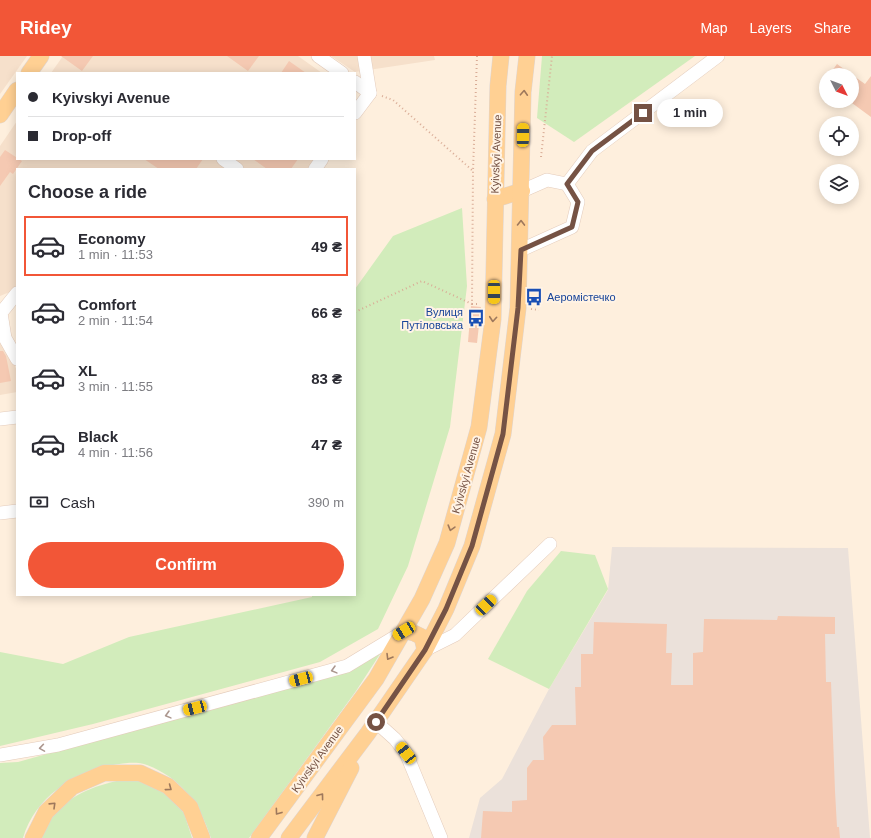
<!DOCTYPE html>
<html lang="en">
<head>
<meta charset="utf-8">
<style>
	:root { --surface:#fff; --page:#f2f2f3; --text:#2b2b33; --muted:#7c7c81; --line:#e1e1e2; --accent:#f25637 }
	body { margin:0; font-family:Helvetica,sans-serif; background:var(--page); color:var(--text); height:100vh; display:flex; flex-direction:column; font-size:15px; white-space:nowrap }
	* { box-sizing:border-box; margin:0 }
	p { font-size:13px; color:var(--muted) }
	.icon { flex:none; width:22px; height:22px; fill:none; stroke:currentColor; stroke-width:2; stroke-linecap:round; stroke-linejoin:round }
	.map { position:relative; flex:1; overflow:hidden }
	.side { position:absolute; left:16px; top:112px; width:340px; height:428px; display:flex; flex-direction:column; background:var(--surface); border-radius:0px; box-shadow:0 2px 10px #0003 }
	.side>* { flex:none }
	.hud { position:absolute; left:16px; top:16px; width:340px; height:88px; border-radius:0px; box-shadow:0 2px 10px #0003; display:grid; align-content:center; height:88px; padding:0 12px; background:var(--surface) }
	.needle { width:26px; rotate:132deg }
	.fabs { position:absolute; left:819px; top:12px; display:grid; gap:8px }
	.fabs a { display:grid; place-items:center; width:40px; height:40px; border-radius:50%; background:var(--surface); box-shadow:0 2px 10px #0003; font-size:20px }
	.end { position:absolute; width:18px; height:18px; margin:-9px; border:5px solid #755244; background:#fff; box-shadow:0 0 0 2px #fff }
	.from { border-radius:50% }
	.bubble { position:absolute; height:28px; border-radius:14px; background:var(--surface); box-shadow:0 2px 10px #0003; font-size:13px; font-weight:800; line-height:28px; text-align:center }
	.car { position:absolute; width:12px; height:24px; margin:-12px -6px; border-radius:5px; box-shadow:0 0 3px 1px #0007; background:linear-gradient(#f5c518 24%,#345 0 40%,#f5c518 0 76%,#345 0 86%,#f5c518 0) }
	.hud b { display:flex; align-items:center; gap:14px; height:38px; font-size:15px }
	.hud b+b { border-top:1px solid var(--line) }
	.hud i { width:10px; height:10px; background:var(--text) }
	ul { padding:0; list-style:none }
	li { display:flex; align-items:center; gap:12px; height:60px; margin:0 8px 6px; padding:0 4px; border:2px solid transparent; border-radius:0px }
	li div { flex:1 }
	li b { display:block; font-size:15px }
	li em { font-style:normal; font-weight:800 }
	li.active { border-color:var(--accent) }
	li>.icon { width:36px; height:36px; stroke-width:1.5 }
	h2 { padding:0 12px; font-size:18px; line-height:48px }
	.pay { display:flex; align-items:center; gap:10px; height:44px; padding:0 12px; font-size:15px }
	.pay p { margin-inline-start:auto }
	.primary-button { display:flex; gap:8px; margin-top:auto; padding:8px 12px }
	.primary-button a { flex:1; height:46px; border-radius:24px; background:var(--accent); color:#fff; font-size:16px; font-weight:800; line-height:46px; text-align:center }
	header { display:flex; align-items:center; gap:24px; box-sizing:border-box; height:56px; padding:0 20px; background:var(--accent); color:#fff }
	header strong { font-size:19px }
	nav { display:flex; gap:22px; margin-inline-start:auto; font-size:14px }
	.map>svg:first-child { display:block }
	.residential { fill:#f6e0cb }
	.industrial { fill:#ebe1da }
	.green { fill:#d2ecbb }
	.building { fill:#f5c9b2 }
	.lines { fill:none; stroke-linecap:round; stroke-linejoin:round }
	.minor-casing { stroke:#e4ccbc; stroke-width:14 }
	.major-casing { stroke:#ded5d2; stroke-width:17 }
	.path { stroke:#d9ac96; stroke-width:2; stroke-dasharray:1 3; stroke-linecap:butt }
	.minor { stroke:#fff; stroke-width:13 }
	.major { stroke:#ffd093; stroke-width:16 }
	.oneway { stroke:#9e785c }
	.oneway2 { stroke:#ac978f }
	.route { stroke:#755244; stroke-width:5 }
	.labels { text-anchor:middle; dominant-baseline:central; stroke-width:4; stroke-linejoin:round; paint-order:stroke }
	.street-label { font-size:11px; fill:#755244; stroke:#fff3e5 }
	.transit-label { font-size:11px; fill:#164399; stroke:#fff3e5; text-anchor:start }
</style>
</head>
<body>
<header>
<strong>Ridey</strong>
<nav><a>Map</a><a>Layers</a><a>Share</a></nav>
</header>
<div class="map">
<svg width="871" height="782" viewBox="0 0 871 782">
	<rect width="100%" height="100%" fill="#feefdd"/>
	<g class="residential">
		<path d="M0 0H27L0 38Z"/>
		<path d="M63 0H298L322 17H51Z"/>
		<path d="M331 0H434L435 4 355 16Z"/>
		<path d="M17 65V103H316L309 113H17V233L0 240V90Z"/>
		<path d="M0 274 17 315V336L0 339Z"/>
	</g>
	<path class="industrial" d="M612 491 848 492 870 782H469L480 742 502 723 549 633 608 534Z"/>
	<g class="green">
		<path d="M542 0H695L574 86 537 62Z"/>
		<path d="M462 152 467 230 450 371 408 510 378 573 320 606 93 668 0 690V596L63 608 129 581 312 541V539H355V233L393 180Z"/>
		<path d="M561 495 595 499 608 533 549 633 488 603 527 535Z"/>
		<path d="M382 595 356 635 249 782H211C200 748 181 722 147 709 138 705 123 707 113 709 73 717 35 741 23 782H0V707L18 706 347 614Z"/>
		<path d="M127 723 149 726 169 740 184 757 192 782H42C45 775 49 766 53 760 71 737 99 728 127 723Z"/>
	</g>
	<g class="building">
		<path d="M61 0H93L82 15Z"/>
		<path d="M227 0H259L248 15Z"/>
		<path d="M289 5 306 17H281Z"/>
		<path d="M837 8 865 28 871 20V61L852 47V19H829Z"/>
		<path d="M5 94 22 105 13 118 10 116 0 130V101Z"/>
		<path d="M144 103H203L196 113H159Z"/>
		<path d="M253 103H298L291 113H267Z"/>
		<path d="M471 250 481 251 477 287 468 286Z"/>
		<path d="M0 295H3L6 300 11 325 0 327Z"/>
		<path d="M778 560 835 561V578H825L826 626H831L835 735 837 771H839L840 782H481L483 755 512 756V745L527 744V712L533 704H544L543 681 552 669H576L575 631H581V598H593L594 566 667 568 666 597H672L671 629H693V597L703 596 704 563 777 564Z"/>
	</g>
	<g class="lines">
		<g class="minor-casing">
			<g id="minor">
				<path d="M318 0 342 17"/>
				<path d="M355 26 370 37"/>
				<path d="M355 57 370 37 364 0"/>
				<path d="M223 103 237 113"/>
				<path d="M315 113 322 103"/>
				<path d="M522 135 547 124 567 128"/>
				<path d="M521 194 572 171 578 146 567 128 592 95 718 0"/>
				<path d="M17 237 1 257 5 282 17 303"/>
				<path d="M0 363 17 361"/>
				<path d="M0 457 17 455"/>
				<path d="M425 594 455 579 550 488"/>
				<path d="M376 666 395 683 406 697 441 782"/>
				<path d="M0 699 58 689 347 610 403 576"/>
			</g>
		</g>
		<g class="major-casing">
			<g id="major">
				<path d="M29 17 41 0"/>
				<path d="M0 59 17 34"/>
				<path d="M495 143 522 135"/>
				<path d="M404 575 414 577 422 581 425 594"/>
				<path d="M33 782 46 756 72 731 104 717H140L168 730 190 751 202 782"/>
				<path d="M259 782 376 623 422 543 447 487 479 371 493 263 498 30 501 0"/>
				<path d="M289 782 368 677 425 594 446 553 472 490 503 378 518 252 523 36 527 0"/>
				<path d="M315 782 351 712"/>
			</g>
		</g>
		<g class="path">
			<path d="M382 40 393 44 473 115"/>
			<path d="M541 101 552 0"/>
			<path d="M472 248H480"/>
			<path d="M531 253 539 254"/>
			<path d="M355 256 422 225 472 248 473 115 477 0"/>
		</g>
		<use href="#minor" class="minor"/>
		<use href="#major" class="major"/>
	</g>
	<defs><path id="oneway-chevron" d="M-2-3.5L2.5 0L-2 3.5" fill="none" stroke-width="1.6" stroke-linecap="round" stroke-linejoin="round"/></defs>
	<g class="oneway">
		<use href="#oneway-chevron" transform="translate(524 37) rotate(-87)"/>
		<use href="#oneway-chevron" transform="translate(521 167) rotate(-89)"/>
		<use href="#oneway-chevron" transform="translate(493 263) rotate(95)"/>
		<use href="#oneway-chevron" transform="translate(451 472) rotate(106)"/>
		<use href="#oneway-chevron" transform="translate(389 601) rotate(121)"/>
		<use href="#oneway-chevron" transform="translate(169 732) rotate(37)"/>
		<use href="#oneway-chevron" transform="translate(321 740) rotate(-53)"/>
		<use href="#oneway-chevron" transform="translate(53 749) rotate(-44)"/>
		<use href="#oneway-chevron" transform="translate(278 756) rotate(126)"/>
	</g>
	<g class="oneway2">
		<use href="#oneway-chevron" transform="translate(334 614) rotate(165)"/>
		<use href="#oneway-chevron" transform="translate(168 659) rotate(165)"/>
		<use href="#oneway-chevron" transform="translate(42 692) rotate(171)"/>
	</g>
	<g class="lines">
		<path class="route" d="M376 666 425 594 446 553 472 490 503 378 518 252 521 194 572 171 578 146 567 128 592 95 643 57"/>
	</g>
	<defs>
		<g id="bus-bare" transform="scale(1.38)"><path d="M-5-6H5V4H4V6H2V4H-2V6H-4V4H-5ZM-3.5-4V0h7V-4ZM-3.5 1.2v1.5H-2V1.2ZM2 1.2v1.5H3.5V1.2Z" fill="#1a4fb4" stroke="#fff3e5" stroke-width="2.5" paint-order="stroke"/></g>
	</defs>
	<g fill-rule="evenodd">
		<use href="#bus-bare" x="534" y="241"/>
		<use href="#bus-bare" x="476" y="262"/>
	</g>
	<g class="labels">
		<g class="street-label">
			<text transform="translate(496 98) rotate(-88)">Kyivskyi Avenue</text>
			<text transform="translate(466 419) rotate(-74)">Kyivskyi Avenue</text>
			<text transform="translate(317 703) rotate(-54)">Kyivskyi Avenue</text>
		</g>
		<g class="transit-label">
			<text x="547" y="241">Аеромістечко</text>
			<text x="463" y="256" text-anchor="end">Вулиця<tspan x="463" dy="13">Путіловська</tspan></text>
		</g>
	</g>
</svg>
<div class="fabs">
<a><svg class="needle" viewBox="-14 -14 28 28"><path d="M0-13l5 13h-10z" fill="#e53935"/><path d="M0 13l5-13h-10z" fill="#7c7c81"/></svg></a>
<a><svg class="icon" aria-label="locate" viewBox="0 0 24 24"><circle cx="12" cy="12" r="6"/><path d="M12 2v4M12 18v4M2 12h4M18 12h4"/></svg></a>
<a><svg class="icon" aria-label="layers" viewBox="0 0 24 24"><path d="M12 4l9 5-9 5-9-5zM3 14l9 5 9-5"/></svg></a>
</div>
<i class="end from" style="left:376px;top:666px"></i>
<i class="end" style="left:643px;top:57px"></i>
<div class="bubble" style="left:657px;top:43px;width:66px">1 min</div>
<i class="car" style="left:523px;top:79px;rotate:1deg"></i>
<i class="car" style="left:494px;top:236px;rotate:180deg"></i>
<i class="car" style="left:486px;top:549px;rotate:46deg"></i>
<i class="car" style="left:404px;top:575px;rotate:239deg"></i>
<i class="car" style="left:301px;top:623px;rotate:255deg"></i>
<i class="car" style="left:195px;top:652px;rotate:255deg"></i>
<i class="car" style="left:406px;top:697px;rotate:322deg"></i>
<div class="hud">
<b><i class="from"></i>Kyivskyi Avenue</b>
<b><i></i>Drop-off</b>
</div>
<section class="side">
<h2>Choose a ride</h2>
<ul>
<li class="active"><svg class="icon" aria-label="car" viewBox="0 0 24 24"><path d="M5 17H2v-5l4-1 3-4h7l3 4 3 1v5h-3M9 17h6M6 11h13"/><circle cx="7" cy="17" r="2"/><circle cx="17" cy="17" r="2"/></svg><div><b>Economy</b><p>1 min · 11:53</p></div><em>49 ₴</em></li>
<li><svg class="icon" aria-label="car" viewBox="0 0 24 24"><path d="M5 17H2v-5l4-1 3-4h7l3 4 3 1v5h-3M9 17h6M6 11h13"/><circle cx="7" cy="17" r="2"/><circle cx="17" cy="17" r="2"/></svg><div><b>Comfort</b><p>2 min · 11:54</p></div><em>66 ₴</em></li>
<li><svg class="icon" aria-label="car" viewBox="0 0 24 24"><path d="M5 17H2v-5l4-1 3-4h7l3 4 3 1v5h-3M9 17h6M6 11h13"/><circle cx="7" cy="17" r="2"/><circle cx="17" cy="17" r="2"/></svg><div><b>XL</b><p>3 min · 11:55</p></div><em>83 ₴</em></li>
<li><svg class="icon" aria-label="car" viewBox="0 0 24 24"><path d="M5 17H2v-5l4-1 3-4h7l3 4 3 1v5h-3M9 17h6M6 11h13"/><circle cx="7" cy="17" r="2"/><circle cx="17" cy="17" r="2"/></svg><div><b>Black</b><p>4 min · 11:56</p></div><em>47 ₴</em></li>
</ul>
<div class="pay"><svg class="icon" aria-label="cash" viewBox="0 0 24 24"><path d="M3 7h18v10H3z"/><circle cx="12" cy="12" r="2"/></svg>Cash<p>390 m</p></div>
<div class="primary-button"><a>Confirm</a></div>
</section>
</div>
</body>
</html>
